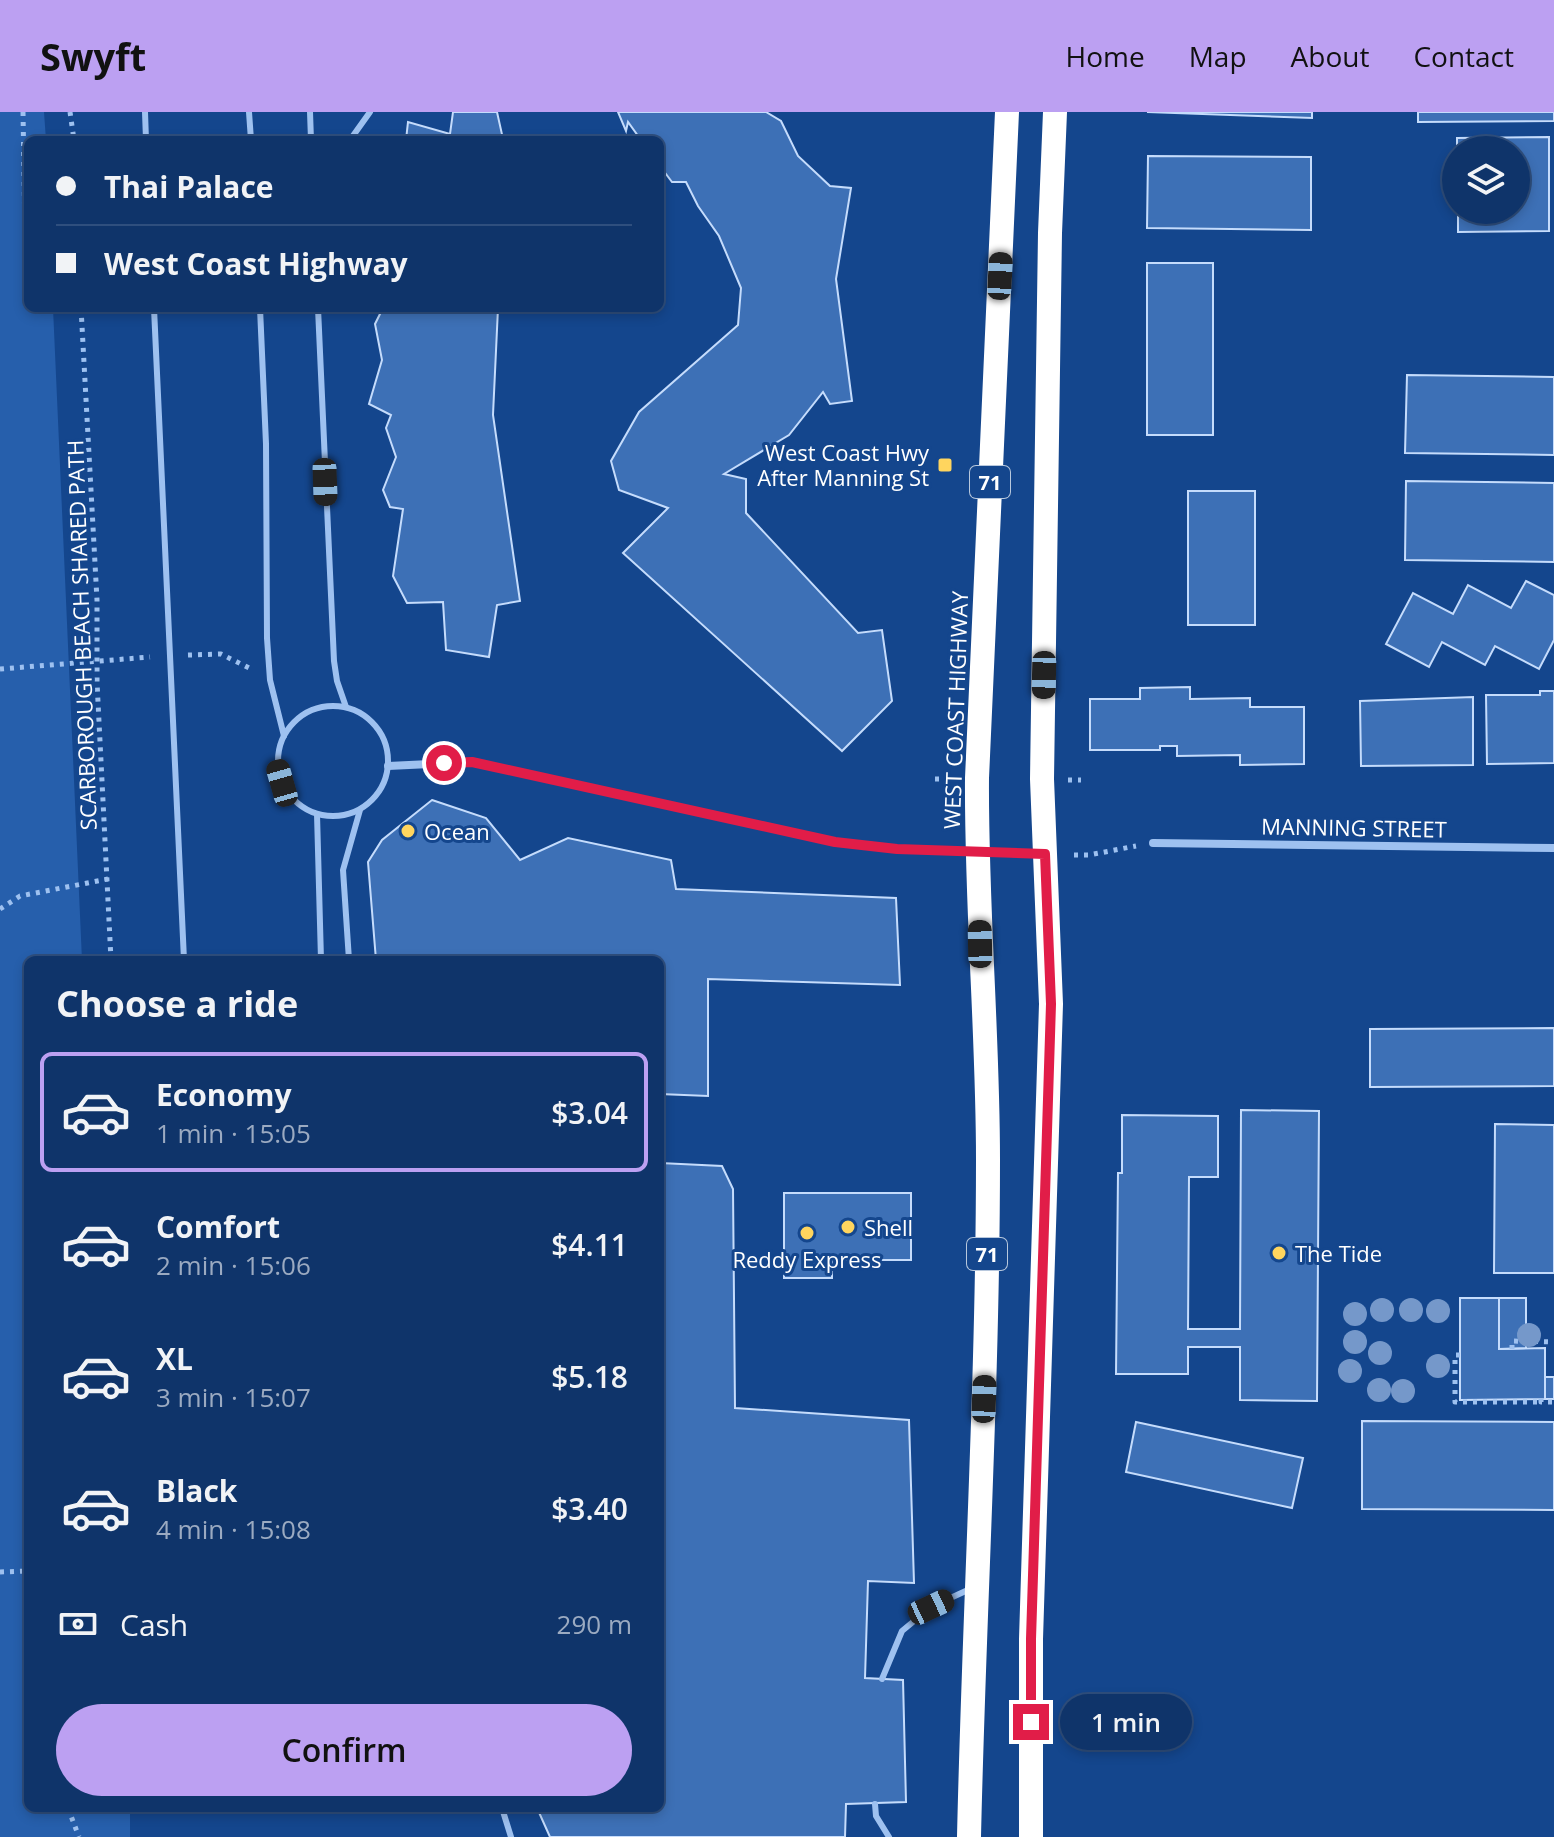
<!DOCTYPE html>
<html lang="en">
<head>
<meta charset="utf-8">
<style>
	:root { --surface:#0f346a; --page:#1d3f72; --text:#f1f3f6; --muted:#9baac1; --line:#2f4f7e; --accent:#bca0f2 }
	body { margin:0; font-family:"Open Sans",sans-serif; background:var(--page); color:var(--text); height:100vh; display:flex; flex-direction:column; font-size:30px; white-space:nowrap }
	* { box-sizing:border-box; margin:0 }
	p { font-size:26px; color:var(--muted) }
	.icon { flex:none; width:44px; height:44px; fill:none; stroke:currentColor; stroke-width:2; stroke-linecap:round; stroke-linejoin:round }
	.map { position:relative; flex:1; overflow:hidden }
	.drawer { position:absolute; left:24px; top:844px; width:640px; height:856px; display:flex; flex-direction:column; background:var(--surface); border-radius:12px; box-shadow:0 4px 12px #0003,0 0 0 2px var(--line) }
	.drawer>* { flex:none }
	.hud { position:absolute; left:24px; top:24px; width:640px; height:176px; border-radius:12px; box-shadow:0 4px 12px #0003,0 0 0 2px var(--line); display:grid; align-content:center; height:176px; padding:0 32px; background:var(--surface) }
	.controls { position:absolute; left:1442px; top:24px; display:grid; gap:16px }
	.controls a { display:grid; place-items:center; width:88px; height:88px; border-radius:50%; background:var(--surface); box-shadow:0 4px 12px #0003,0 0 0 2px var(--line); font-size:40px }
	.end { position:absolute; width:36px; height:36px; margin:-18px; border:10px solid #e11d48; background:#fff; box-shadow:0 0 0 4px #fff }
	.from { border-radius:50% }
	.bubble { position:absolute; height:56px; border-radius:28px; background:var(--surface); box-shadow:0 4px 12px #0003,0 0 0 2px var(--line); font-size:26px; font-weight:600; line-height:56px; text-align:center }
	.car { position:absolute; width:24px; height:48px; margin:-24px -12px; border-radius:10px; box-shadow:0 0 6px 2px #0007; background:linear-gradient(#222 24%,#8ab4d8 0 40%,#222 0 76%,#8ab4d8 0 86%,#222 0) }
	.hud b { display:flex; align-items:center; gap:28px; height:76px; font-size:30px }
	.hud b+b { border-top:2px solid var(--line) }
	.hud i { width:20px; height:20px; background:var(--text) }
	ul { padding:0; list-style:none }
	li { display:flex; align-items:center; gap:24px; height:120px; margin:0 16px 12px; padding:0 16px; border:4px solid transparent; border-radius:12px }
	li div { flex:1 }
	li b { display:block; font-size:30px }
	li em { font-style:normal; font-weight:600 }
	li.selected { border-color:var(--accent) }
	li>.icon { width:72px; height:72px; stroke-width:1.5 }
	h2 { padding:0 32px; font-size:36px; line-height:96px }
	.pay { display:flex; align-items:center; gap:20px; height:88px; padding:0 32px; font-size:30px }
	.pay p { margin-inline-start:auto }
	.cta { display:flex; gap:16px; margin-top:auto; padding:16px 32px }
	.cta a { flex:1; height:92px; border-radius:48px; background:var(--accent); color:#111; font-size:32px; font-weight:600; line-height:92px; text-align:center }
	header { display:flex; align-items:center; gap:48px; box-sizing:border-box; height:112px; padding:0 40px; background:var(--accent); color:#111 }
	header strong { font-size:38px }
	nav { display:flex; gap:44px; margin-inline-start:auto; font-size:28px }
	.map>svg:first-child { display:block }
	.green { fill:#265fac }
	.building { fill:#3d70b6; stroke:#c5dcfc; stroke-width:2 }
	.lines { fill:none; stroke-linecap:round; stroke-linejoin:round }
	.path { stroke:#9ec1f0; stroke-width:5; stroke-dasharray:4 6; stroke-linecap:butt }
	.lane { stroke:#9ec1f0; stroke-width:6 }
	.street { stroke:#9ec1f0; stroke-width:8 }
	.highway { stroke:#fff; stroke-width:24 }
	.tree { fill:#7598ca }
	.route { stroke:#e11d48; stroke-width:10 }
	.poi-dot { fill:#ffd55e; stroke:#14468d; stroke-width:3 }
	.labels { text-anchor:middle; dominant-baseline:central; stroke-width:6; stroke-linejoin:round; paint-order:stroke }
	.shield { fill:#14468d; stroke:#b8c8dd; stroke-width:2 }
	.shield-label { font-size:20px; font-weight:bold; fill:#fff }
	.poi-label { font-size:22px; fill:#fff; stroke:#14468d; text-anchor:start }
	.street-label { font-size:22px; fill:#fff; stroke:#14468d }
</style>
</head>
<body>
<header>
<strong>Swyft</strong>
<nav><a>Home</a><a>Map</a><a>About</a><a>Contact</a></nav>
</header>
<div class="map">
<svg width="1554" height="1725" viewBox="0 0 1554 1725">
	<rect width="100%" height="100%" fill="#14468d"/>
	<path class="green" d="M0 0H44L46 28H28V196H53L82 848H28V1696H130V1725H0Z"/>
	<g class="building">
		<path d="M453 0H497L503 27 508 28H406L408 10 450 22Z"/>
		<path d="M618 0H766L781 9 798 44 830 74 851 76 836 167 852 289 830 292 823 280 789 323 724 362 746 367V401L858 521 882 518 892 589 842 639 623 441 668 396 619 378 611 349 639 300 738 213 741 176 719 124 698 94 686 70H672L660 54V28H641L628 10 626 19Z"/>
		<path d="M1147 0H1312V6Z"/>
		<path d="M1418 0H1554V9L1418 10Z"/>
		<path d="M1549 25V119L1458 120V98H1516V38H1457V26Z"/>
		<path d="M1148 44 1311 45V118L1147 116Z"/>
		<rect x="1147" y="151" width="66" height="172"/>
		<path d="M383 196H498L493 303 520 489 497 493 489 545 446 538 443 490 407 491 393 464 403 397 390 395 383 378 396 345 386 316 391 303 369 292 382 248 375 212Z"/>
		<path d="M1407 263 1554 265V343L1405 341Z"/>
		<path d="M1406 369 1554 371V450L1405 448Z"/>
		<rect x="1188" y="379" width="67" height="134"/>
		<path d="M1526 469 1554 483V528L1539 557 1495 534 1485 553 1442 530 1429 555 1386 532 1413 481 1453 502 1468 473 1511 496Z"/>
		<path d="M1190 575V587L1250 586V595H1304V652L1240 653V643L1177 644V634H1160V638H1090V587H1140V576Z"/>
		<path d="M1540 579H1554V651L1487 652 1486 583H1540Z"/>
		<path d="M1473 585V653L1361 654 1360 589Z"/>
		<path d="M432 688 486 706 520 748 568 726 671 748 676 777 896 786 900 873 708 867V984L660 982V848H376L368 750 382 728Z"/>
		<path d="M1554 916V974L1370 975V917Z"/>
		<path d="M1241 998 1319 999 1317 1289 1240 1288V1235H1188V1262H1116L1118 1061H1122V1003L1218 1004V1065H1189L1188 1217H1240Z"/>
		<path d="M1495 1012 1554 1013V1161H1494Z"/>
		<path d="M660 1051 722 1054 733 1077 735 1296 909 1308 914 1471 868 1469 865 1566 903 1568 906 1690 846 1692 845 1725H550L537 1696H660Z"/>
		<path d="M784 1081H911V1148H832V1166H784Z"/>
		<path d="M1460 1186H1499V1237L1545 1236V1287L1460 1288Z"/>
		<path d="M1499 1186H1526V1236L1499 1237Z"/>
		<rect x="1545" y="1265" width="9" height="22"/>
		<path d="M1362 1309 1554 1310V1398L1362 1397Z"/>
		<path d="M1136 1310 1303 1346 1292 1396 1126 1360Z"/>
	</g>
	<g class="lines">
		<g class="path">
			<path d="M23 0 25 123"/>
			<path d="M70 0 74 28"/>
			<path d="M81 196 97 488V570L111 848"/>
			<path d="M188 543 221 542 251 557"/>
			<path d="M0 557 150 545"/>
			<path d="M935 667H950"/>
			<path d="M1068 668H1081"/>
			<path d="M1074 743H1089L1136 734"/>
			<path d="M0 797 20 784 108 767"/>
			<path d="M1512 1237V1229L1554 1230"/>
			<path d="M1460 1243H1455V1290H1541"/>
			<path d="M1541 1287V1290H1554"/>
			<path d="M0 1460 28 1459"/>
			<path d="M68 1696 79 1725"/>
		</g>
		<g class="lane">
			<path d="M145 0 146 28"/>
			<path d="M249 0 251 28"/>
			<path d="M310 0 311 28"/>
			<path d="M350 28 370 0"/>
			<path d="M154 196 184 848"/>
			<path d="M260 196 266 332 267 526 270 568 284 624"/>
			<path d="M318 196 334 549 337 569 346 595"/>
			<circle cx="333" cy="649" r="55"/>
			<path d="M317 702 321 848"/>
			<path d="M349 848 343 758 360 698"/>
			<path d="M882 1567 902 1519 931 1495 970 1477"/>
			<path d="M875 1692 876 1704 889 1725"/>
			<path d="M502 1696 511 1725"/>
		</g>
		<g class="street">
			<path d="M388 654 472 650 835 730 897 737 1042 742"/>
			<path d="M1153 731 1554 736"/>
		</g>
		<g class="highway">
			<path d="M969 1725C974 1499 988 1273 988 1047 988 920 976 793 977 666L1007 0"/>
			<path d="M1031 1725V1527L1051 892 1042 667 1050 121 1055 0"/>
		</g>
	</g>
	<g class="tree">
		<circle cx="1382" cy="1198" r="12"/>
		<circle cx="1411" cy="1198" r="12"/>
		<circle cx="1438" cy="1199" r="12"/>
		<circle cx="1355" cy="1202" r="12"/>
		<circle cx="1529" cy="1223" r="12"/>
		<circle cx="1355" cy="1230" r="12"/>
		<circle cx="1380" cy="1241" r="12"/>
		<circle cx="1438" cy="1254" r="12"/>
		<circle cx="1350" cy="1259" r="12"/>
		<circle cx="1379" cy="1278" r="12"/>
		<circle cx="1403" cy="1279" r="12"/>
	</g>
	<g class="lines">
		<path class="route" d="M444 651 472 650 835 730 897 737 1045 742 1051 892 1031 1527V1610"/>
	</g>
	<g class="poi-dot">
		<rect x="937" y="345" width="16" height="16" rx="4"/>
		<circle cx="408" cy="719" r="8"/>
		<circle cx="848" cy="1115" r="8"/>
		<circle cx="807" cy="1121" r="8"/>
		<circle cx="1279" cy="1141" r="8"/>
	</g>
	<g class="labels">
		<g class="shield">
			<rect x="970" y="354" width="40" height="32" rx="6"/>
			<rect x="967" y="1126" width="40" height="32" rx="6"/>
		</g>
		<g class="shield-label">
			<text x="990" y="370">71</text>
			<text x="987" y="1142">71</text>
		</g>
		<g class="poi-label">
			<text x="929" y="340" text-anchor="end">West Coast Hwy<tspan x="929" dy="25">After Manning St</tspan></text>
			<text x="424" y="719">Ocean</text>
			<text x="864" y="1115">Shell</text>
			<text x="1295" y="1141">The Tide</text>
			<text x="807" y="1147" text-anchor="middle">Reddy Express</text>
		</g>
		<g class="street-label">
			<text transform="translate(81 523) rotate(-92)">SCARBOROUGH BEACH SHARED PATH</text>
			<text transform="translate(955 598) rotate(-88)">WEST COAST HIGHWAY</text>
			<text transform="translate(1354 715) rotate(1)">MANNING STREET</text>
		</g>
	</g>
</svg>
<div class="controls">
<a><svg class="icon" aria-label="layers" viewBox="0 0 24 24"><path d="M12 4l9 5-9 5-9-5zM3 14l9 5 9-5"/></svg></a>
</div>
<i class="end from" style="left:444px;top:651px"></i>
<i class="end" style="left:1031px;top:1610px"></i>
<div class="bubble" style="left:1060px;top:1582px;width:132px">1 min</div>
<i class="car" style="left:1000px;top:164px;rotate:3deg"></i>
<i class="car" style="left:325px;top:370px;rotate:178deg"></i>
<i class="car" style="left:1044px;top:563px;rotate:181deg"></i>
<i class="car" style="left:282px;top:671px;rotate:344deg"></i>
<i class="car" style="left:980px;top:832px;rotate:359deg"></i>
<i class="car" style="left:984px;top:1287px;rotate:2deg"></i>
<i class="car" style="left:931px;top:1495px;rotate:65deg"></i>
<div class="hud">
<b><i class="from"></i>Thai Palace</b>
<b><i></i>West Coast Highway</b>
</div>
<section class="drawer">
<h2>Choose a ride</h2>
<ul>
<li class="selected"><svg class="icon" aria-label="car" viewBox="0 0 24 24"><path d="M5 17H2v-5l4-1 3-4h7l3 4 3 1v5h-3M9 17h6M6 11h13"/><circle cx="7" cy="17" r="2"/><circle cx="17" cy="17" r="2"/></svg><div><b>Economy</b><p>1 min · 15:05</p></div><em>$3.04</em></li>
<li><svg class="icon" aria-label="car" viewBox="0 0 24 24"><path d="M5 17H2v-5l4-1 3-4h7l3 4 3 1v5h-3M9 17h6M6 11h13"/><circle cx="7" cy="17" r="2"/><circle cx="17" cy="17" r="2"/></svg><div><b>Comfort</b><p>2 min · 15:06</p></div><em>$4.11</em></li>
<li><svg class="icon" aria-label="car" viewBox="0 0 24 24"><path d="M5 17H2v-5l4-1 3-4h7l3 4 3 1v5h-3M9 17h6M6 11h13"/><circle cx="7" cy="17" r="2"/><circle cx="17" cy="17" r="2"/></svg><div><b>XL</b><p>3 min · 15:07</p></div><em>$5.18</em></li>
<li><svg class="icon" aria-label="car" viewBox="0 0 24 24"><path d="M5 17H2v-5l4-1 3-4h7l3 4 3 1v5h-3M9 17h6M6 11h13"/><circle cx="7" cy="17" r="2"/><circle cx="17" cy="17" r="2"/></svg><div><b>Black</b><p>4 min · 15:08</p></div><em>$3.40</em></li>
</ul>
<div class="pay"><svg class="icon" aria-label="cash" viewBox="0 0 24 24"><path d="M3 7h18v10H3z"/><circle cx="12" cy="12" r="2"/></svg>Cash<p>290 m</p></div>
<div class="cta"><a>Confirm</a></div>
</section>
</div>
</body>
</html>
